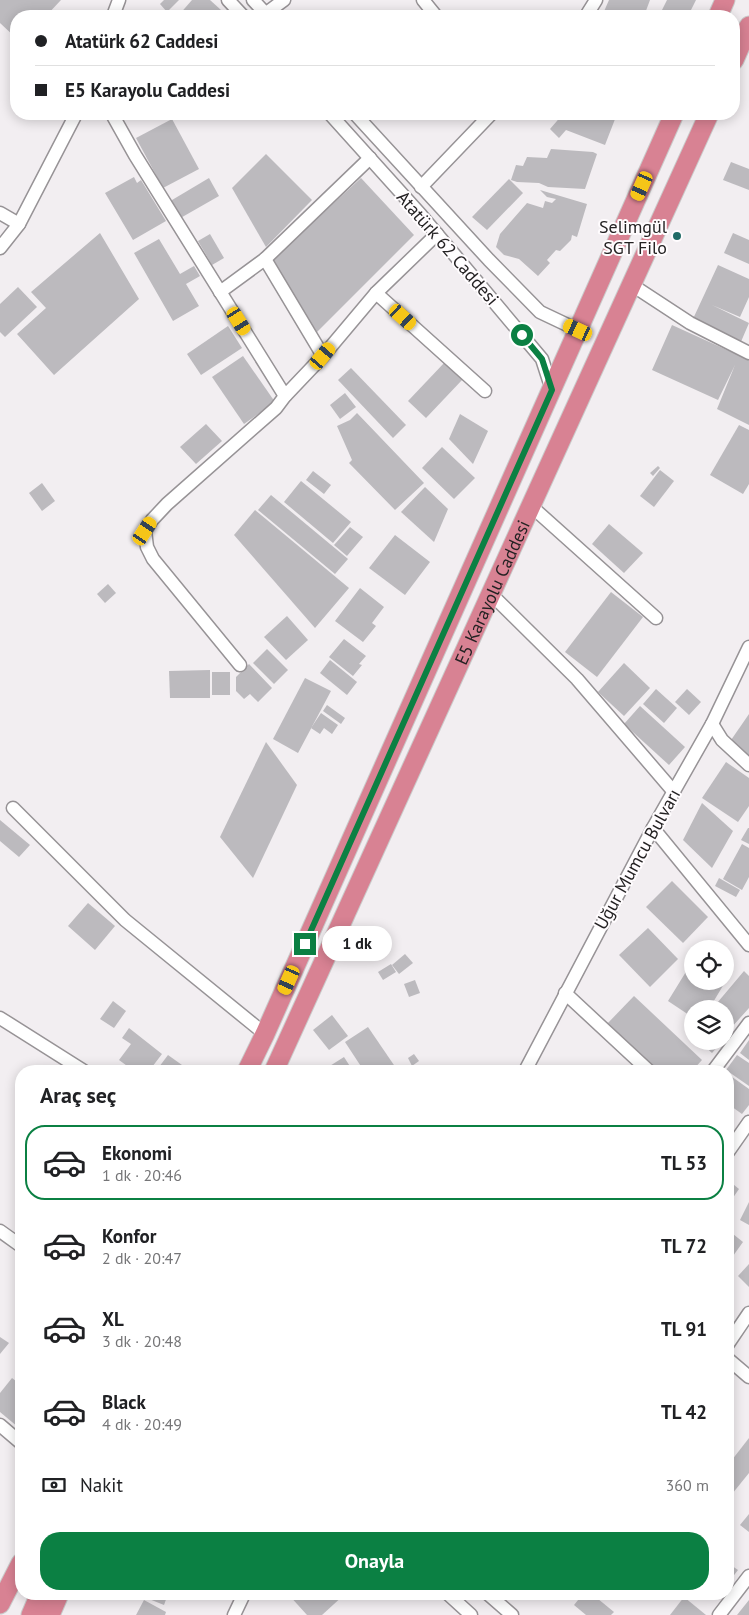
<!DOCTYPE html>
<html lang="tr">
<head>
<meta charset="utf-8">
<style>
	:root { --surface:#fff; --page:#f2f2f2; --text:#202124; --muted:#757577; --line:#e0e0e0; --accent:#0b8043 }
	body { margin:0; font-family:"PT Sans",sans-serif; background:var(--page); color:var(--text); height:100vh; display:flex; flex-direction:column; font-size:19px; white-space:nowrap }
	* { box-sizing:border-box; margin:0 }
	p { font-size:16px; color:var(--muted) }
	.icon { flex:none; width:28px; height:28px; fill:none; stroke:currentColor; stroke-width:2; stroke-linecap:round; stroke-linejoin:round }
	.map { position:relative; flex:1; overflow:hidden }
	.sheet { position:absolute; left:15px; top:1065px; width:719px; height:535px; display:flex; flex-direction:column; background:var(--surface); border-radius:20px; box-shadow:0 2px 12px #0003 }
	.sheet>* { flex:none }
	.top-card { position:absolute; left:10px; top:10px; width:730px; height:110px; border-radius:20px; box-shadow:0 2px 12px #0003; display:grid; align-content:center; height:110px; padding:0 25px; background:var(--surface) }
	.controls { position:absolute; left:684px; top:940px; display:grid; gap:10px }
	.controls a { display:grid; place-items:center; width:50px; height:50px; border-radius:50%; background:var(--surface); box-shadow:0 2px 12px #0003; font-size:25px }
	.end { position:absolute; width:22px; height:22px; margin:-11px; border:6px solid #0b8043; background:#fff; box-shadow:0 0 0 2px #fff }
	.from { border-radius:50% }
	.bubble { position:absolute; height:35px; border-radius:18px; background:var(--surface); box-shadow:0 2px 12px #0003; font-size:16px; font-weight:700; line-height:35px; text-align:center }
	.car { position:absolute; width:15px; height:30px; margin:-15px -8px; border-radius:6px; box-shadow:0 0 4px 1px #0007; background:linear-gradient(#f5c518 24%,#345 0 40%,#f5c518 0 76%,#345 0 86%,#f5c518 0) }
	.top-card b { display:flex; align-items:center; gap:18px; height:48px; font-size:19px }
	.top-card b+b { border-top:1px solid var(--line) }
	.top-card i { width:12px; height:12px; background:var(--text) }
	ul { padding:0; list-style:none }
	li { display:flex; align-items:center; gap:15px; height:75px; margin:0 10px 8px; padding:0 15px; border:2px solid transparent; border-radius:20px }
	li div { flex:1 }
	li b { display:block; font-size:19px }
	li em { font-style:normal; font-weight:700 }
	li.on { border-color:var(--accent) }
	li>.icon { width:45px; height:45px; stroke-width:1.5 }
	h2 { padding:0 25px; font-size:22px; line-height:60px }
	.pay { display:flex; align-items:center; gap:12px; height:55px; padding:0 25px; font-size:19px }
	.pay p { margin-inline-start:auto }
	.button { display:flex; gap:10px; margin-top:auto; padding:10px 25px }
	.button a { flex:1; height:58px; border-radius:20px; background:var(--accent); color:#fff; font-size:20px; font-weight:700; line-height:58px; text-align:center }
	.map>svg:first-child { display:block }
	.building { fill:#bcbabe }
	.lines { fill:none; stroke-linecap:round; stroke-linejoin:round }
	.minor-casing { stroke:#979396; stroke-width:15 }
	.highway-casing { stroke:#cacaca; stroke-width:21 }
	.minor { stroke:#fff; stroke-width:12 }
	.highway { stroke:#d88293; stroke-width:19 }
	.route { stroke:#0b8043; stroke-width:6 }
	.poi-dot { fill:#206b66; stroke:#fffcfe; stroke-width:2 }
	.labels { text-anchor:middle; dominant-baseline:central; stroke-width:4; stroke-linejoin:round; paint-order:stroke }
	.poi-label { font-size:18px; fill:#242223; stroke:#fffcfe; text-anchor:end }
	.street-label { font-size:18px; fill:#242223; stroke:#fffcfe }
</style>
</head>
<body>
<div class="map">
<svg width="749" height="1615" viewBox="0 0 749 1615">
	<rect width="100%" height="100%" fill="#f2eef1"/>
	<g class="building">
		<path d="M0 0H61L46 16H16V38L0 23Z"/>
		<path d="M164 0H179L167 12 160 4Z"/>
		<path d="M192 0H210L221 10 215 16H178Z"/>
		<path d="M609 0H650L644 16H602Z"/>
		<path d="M667 0H696L688 16H659Z"/>
		<path d="M563 114H617L605 145 566 130 559 138 550 129Z"/>
		<path d="M172 119 199 169 163 188 136 138Z"/>
		<path d="M551 149 593 152 597 154 585 189 548 187 539 183 517 182 511 180 516 165 523 166 527 157 547 158Z"/>
		<path d="M266 154 312 200 266 247 232 188Z"/>
		<path d="M731 162 749 169V190L723 180Z"/>
		<path d="M134 177 137 183 141 180 166 221 133 240 105 193Z"/>
		<path d="M209 178 219 196 177 220 167 203Z"/>
		<path d="M361 178 414 235 317 332 306 319 272 260Z"/>
		<path d="M509 179 523 193 487 230 472 217Z"/>
		<path d="M540 190 587 204 577 237 572 235 571 240 560 251 556 250 547 260 550 263 538 276 519 259 504 255 496 247 500 234 527 203 543 208 545 201 552 203 556 199 547 197Z"/>
		<path d="M100 233 139 299 54 375 17 334 46 308 31 292Z"/>
		<path d="M733 233 749 240V264L724 253Z"/>
		<path d="M210 234 224 258 212 265 198 241Z"/>
		<path d="M159 239 180 274 194 266 200 276 186 284 199 306 173 321 134 253Z"/>
		<path d="M718 265 749 279V297L740 317 712 305 749 323 740 344 692 321Z"/>
		<path d="M18 287 37 307 5 337 0 332V304Z"/>
		<path d="M672 325 749 360V425L717 409 735 365 718 400 652 370Z"/>
		<path d="M228 326 242 348 201 375 187 354Z"/>
		<path d="M243 356 275 402 244 424 212 377Z"/>
		<path d="M445 362 463 379 426 418 408 401Z"/>
		<path d="M351 368 406 425 393 438 338 380Z"/>
		<path d="M345 393 356 407 340 419 330 405Z"/>
		<path d="M357 413 424 483 395 510 349 463 352 460 337 426 350 420Z"/>
		<path d="M460 414 488 431 473 464 449 439Z"/>
		<path d="M206 424 222 441 196 464 180 447Z"/>
		<path d="M739 425 749 430V484L743 494 710 475Z"/>
		<path d="M442 447 475 478 454 499 422 468Z"/>
		<path d="M658 466 660 468 653 476 650 473Z"/>
		<path d="M660 470 674 481 654 507 640 496Z"/>
		<path d="M313 471 331 485 324 494 306 480Z"/>
		<path d="M301 481 351 522 333 543 284 502Z"/>
		<path d="M42 483 55 501 42 511 29 493Z"/>
		<path d="M425 487 448 509 434 542 401 512Z"/>
		<path d="M271 495 348 559 335 574 258 510Z"/>
		<path d="M255 510 349 588 315 628 234 535Z"/>
		<path d="M609 524 643 553 624 573 592 544Z"/>
		<path d="M350 527 363 537 347 556 334 545Z"/>
		<path d="M395 535 430 562 405 595 369 568Z"/>
		<path d="M108 584 116 593 105 603 97 594Z"/>
		<path d="M360 588 384 607 372 623 376 626 363 642 335 621Z"/>
		<path d="M611 592 643 617 597 677 565 652Z"/>
		<path d="M287 616 308 640 286 660 264 637Z"/>
		<path d="M344 639 366 656 359 664 362 665 353 676 329 657Z"/>
		<path d="M267 649 288 670 274 684 253 663Z"/>
		<path d="M330 660 357 682 347 695 320 673Z"/>
		<path d="M624 663 650 688 624 716 598 692Z"/>
		<path d="M249 664 272 688 258 702 250 694 244 699 236 691V677Z"/>
		<path d="M210 670V698H170L169 671Z"/>
		<rect x="212" y="672" width="18" height="23"/>
		<path d="M305 678 331 691 298 753 273 739Z"/>
		<path d="M656 689 677 708 664 723 643 704Z"/>
		<path d="M687 689 701 702 689 715 675 702Z"/>
		<path d="M327 705 345 718 341 724 323 711Z"/>
		<path d="M640 706 685 747 669 765 624 724Z"/>
		<path d="M321 713 338 725 332 734 324 728 320 734 311 728Z"/>
		<path d="M749 714V757L729 743Z"/>
		<path d="M266 742 297 785 253 878 220 837Z"/>
		<path d="M726 762 749 778V806L738 822 702 798Z"/>
		<path d="M702 803 733 831 712 868 683 840Z"/>
		<path d="M0 820 30 845 19 857 0 841Z"/>
		<path d="M748 828H749V844L741 840Z"/>
		<path d="M742 844 749 848V877L742 890 723 879Z"/>
		<path d="M719 878 740 890 736 897 715 886Z"/>
		<path d="M672 881 708 917 683 943 646 907Z"/>
		<path d="M88 903 115 926 95 950 68 926Z"/>
		<path d="M648 928 678 959 650 987 619 955Z"/>
		<path d="M405 954 413 963 399 974 392 965Z"/>
		<path d="M692 962V981H725V971L730 974 709 1009H692V1017L668 1001Z"/>
		<path d="M391 964 396 972 383 980 378 972Z"/>
		<path d="M744 971 749 976V1008L731 1028 725 1023V1009H712Z"/>
		<path d="M415 980 420 993 409 997 404 984Z"/>
		<path d="M634 996 702 1060 692 1071H655L606 1025Z"/>
		<path d="M113 1001 126 1011 114 1028 100 1019Z"/>
		<path d="M332 1015 348 1036 329 1050 313 1030Z"/>
		<path d="M368 1027 398 1071H364L345 1042Z"/>
		<path d="M129 1028 162 1054 149 1071H134L119 1060 131 1044 122 1038Z"/>
		<path d="M749 1040V1060L740 1053Z"/>
		<path d="M705 1041H716L719 1045 712 1053 702 1044Z"/>
		<path d="M414 1054 419 1061 412 1066 408 1058Z"/>
		<path d="M168 1055 182 1065 178 1071H156Z"/>
		<path d="M737 1055 749 1063V1086L726 1070Z"/>
		<path d="M344 1057 353 1071H327L325 1069Z"/>
		<path d="M728 1074 749 1089V1105L742 1114 728 1104Z"/>
		<path d="M728 1180 739 1189 728 1205Z"/>
		<path d="M749 1202V1225L740 1220Z"/>
		<path d="M728 1230 743 1242 728 1263Z"/>
		<path d="M749 1264V1287L738 1276Z"/>
		<path d="M0 1337 9 1343 0 1354Z"/>
		<path d="M12 1378 21 1385V1423L18 1427 0 1412V1393Z"/>
		<path d="M749 1438V1473L732 1494 728 1491V1465Z"/>
		<path d="M749 1514V1532L740 1525Z"/>
		<path d="M728 1563 738 1570 728 1583Z"/>
		<path d="M146 1594H168L164 1605 144 1597Z"/>
		<path d="M288 1594H345L322 1615H307Z"/>
		<path d="M583 1594H592L614 1612 611 1615H586L574 1605Z"/>
		<path d="M684 1597 706 1615H670Z"/>
		<path d="M144 1600 166 1612 165 1615H136Z"/>
		<path d="M749 1600V1615H737Z"/>
	</g>
	<g class="lines">
		<g class="minor-casing">
			<g id="minor">
				<path d="M228 0 243 16"/>
				<path d="M253 0 268 16"/>
				<path d="M423 0 436 16"/>
				<path d="M265 14 284 0"/>
				<path d="M113 16 119 0"/>
				<path d="M586 16 596 0"/>
				<path d="M112 114 135 155 285 396"/>
				<path d="M330 114 421 215 542 359 552 390"/>
				<path d="M355 114 489 260 540 312 578 330"/>
				<path d="M421 187 491 114"/>
				<path d="M0 213 19 224"/>
				<path d="M0 248 19 224 76 114"/>
				<path d="M265 259 323 356"/>
				<path d="M632 285 690 323 749 353"/>
				<path d="M220 292 265 259 370 158"/>
				<path d="M376 293 485 391"/>
				<path d="M531 506 656 618"/>
				<path d="M491 594 577 679 674 792"/>
				<path d="M240 665 153 559 147 547 145 531 152 520 167 504 276 408 285 396 323 356 376 293 437 234"/>
				<path d="M712 724 722 740 749 765"/>
				<path d="M13 808 125 920 265 1034"/>
				<path d="M653 828 749 945"/>
				<path d="M565 993 649 1071"/>
				<path d="M0 1018 84 1071"/>
				<path d="M525 1071 653 828 712 724 749 647"/>
				<path d="M713 1071 749 1023"/>
				<path d="M728 1152 749 1122"/>
				<path d="M0 1231 21 1246"/>
				<path d="M728 1344 749 1313"/>
				<path d="M728 1359 749 1377"/>
				<path d="M0 1425 21 1443"/>
				<path d="M448 1594 471 1615"/>
				<path d="M488 1594 512 1615"/>
				<path d="M234 1615 244 1594"/>
				<path d="M719 1615 749 1576"/>
			</g>
		</g>
		<g class="highway-casing">
			<g id="highway">
				<path d="M718 16 725 0"/>
				<path d="M734 60 749 26"/>
				<path d="M247 1071 265 1034 674 114"/>
				<path id="s1" d="M274 1071 709 114"/>
				<path d="M0 1604 21 1563"/>
				<path d="M31 1615 40 1594"/>
				<path d="M50 1615 59 1594"/>
			</g>
		</g>
		<use href="#minor" class="minor"/>
		<use href="#highway" class="highway"/>
	</g>
	<g class="lines">
		<path class="route" d="M305 944 552 390 542 359 522 335"/>
	</g>
	<circle class="poi-dot" cx="677" cy="236" r="5"/>
	<g class="labels">
		<g class="poi-label">
			<text x="667" y="226">Selimgül<tspan x="667" dy="21">SGT Filo</tspan></text>
		</g>
		<g class="street-label">
			<text transform="translate(448 248) rotate(49)">Atatürk 62 Caddesi</text>
			<text stroke="none"><textPath href="#s1" startOffset="526">E5 Karayolu Caddesi</textPath></text>
			<text transform="translate(637 859) rotate(-61)">Uğur Mumcu Bulvarı</text>
		</g>
	</g>
</svg>
<div class="controls">
<a><svg class="icon" aria-label="locate" viewBox="0 0 24 24"><circle cx="12" cy="12" r="6"/><path d="M12 2v4M12 18v4M2 12h4M18 12h4"/></svg></a>
<a><svg class="icon" aria-label="layers" viewBox="0 0 24 24"><path d="M12 4l9 5-9 5-9-5zM3 14l9 5 9-5"/></svg></a>
</div>
<i class="end from" style="left:522px;top:335px"></i>
<i class="end" style="left:305px;top:944px"></i>
<div class="bubble" style="left:322px;top:926px;width:70px">1 dk</div>
<i class="car" style="left:642px;top:186px;rotate:204deg"></i>
<i class="car" style="left:403px;top:317px;rotate:132deg"></i>
<i class="car" style="left:239px;top:321px;rotate:148deg"></i>
<i class="car" style="left:578px;top:330px;rotate:295deg"></i>
<i class="car" style="left:323px;top:356px;rotate:40deg"></i>
<i class="car" style="left:145px;top:531px;rotate:33deg"></i>
<i class="car" style="left:289px;top:980px;rotate:204deg"></i>
<div class="top-card">
<b><i class="from"></i>Atatürk 62 Caddesi</b>
<b><i></i>E5 Karayolu Caddesi</b>
</div>
<section class="sheet">
<h2>Araç seç</h2>
<ul>
<li class="on"><svg class="icon" aria-label="car" viewBox="0 0 24 24"><path d="M5 17H2v-5l4-1 3-4h7l3 4 3 1v5h-3M9 17h6M6 11h13"/><circle cx="7" cy="17" r="2"/><circle cx="17" cy="17" r="2"/></svg><div><b>Ekonomi</b><p>1 dk · 20:46</p></div><em>TL 53</em></li>
<li><svg class="icon" aria-label="car" viewBox="0 0 24 24"><path d="M5 17H2v-5l4-1 3-4h7l3 4 3 1v5h-3M9 17h6M6 11h13"/><circle cx="7" cy="17" r="2"/><circle cx="17" cy="17" r="2"/></svg><div><b>Konfor</b><p>2 dk · 20:47</p></div><em>TL 72</em></li>
<li><svg class="icon" aria-label="car" viewBox="0 0 24 24"><path d="M5 17H2v-5l4-1 3-4h7l3 4 3 1v5h-3M9 17h6M6 11h13"/><circle cx="7" cy="17" r="2"/><circle cx="17" cy="17" r="2"/></svg><div><b>XL</b><p>3 dk · 20:48</p></div><em>TL 91</em></li>
<li><svg class="icon" aria-label="car" viewBox="0 0 24 24"><path d="M5 17H2v-5l4-1 3-4h7l3 4 3 1v5h-3M9 17h6M6 11h13"/><circle cx="7" cy="17" r="2"/><circle cx="17" cy="17" r="2"/></svg><div><b>Black</b><p>4 dk · 20:49</p></div><em>TL 42</em></li>
</ul>
<div class="pay"><svg class="icon" aria-label="cash" viewBox="0 0 24 24"><path d="M3 7h18v10H3z"/><circle cx="12" cy="12" r="2"/></svg>Nakit<p>360 m</p></div>
<div class="button"><a>Onayla</a></div>
</section>
</div>
</body>
</html>
